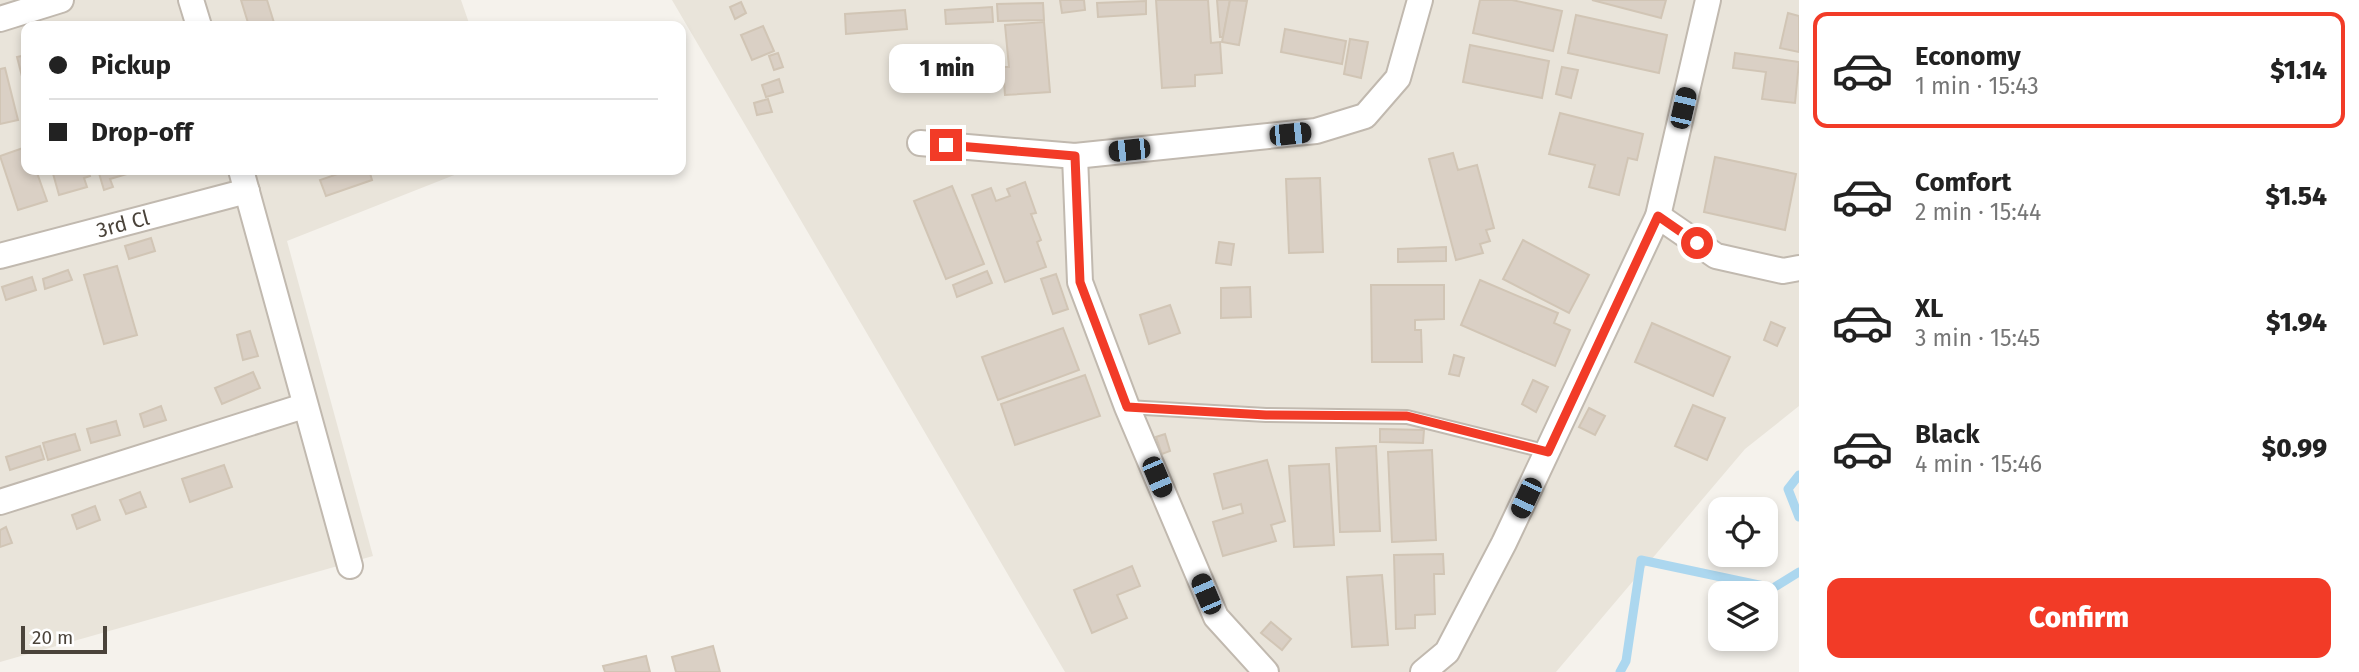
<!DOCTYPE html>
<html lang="en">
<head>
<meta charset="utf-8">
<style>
	:root { --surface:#fff; --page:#f2f2f2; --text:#222; --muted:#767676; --line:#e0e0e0; --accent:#f23b27 }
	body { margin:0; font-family:"Fira Sans",sans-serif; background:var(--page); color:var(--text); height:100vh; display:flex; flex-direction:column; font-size:26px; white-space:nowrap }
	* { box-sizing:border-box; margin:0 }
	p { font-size:23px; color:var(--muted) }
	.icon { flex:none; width:38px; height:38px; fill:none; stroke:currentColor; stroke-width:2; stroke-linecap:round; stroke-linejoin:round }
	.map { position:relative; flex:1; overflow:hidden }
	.sheet { display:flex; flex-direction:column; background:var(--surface); width:560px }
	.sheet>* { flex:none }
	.guide { position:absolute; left:21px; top:21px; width:665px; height:154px; border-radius:14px; box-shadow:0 4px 10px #0003; display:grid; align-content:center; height:154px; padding:0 28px; background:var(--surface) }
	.controls { position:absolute; left:1708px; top:497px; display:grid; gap:14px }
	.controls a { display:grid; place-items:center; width:70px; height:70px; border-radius:14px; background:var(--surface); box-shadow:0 4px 10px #0003; font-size:35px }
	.scale { position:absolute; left:21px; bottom:18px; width:86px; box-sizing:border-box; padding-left:7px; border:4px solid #4a433a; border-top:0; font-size:19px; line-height:24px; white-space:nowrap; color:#4a433a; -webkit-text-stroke:5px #fff; paint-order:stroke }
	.end { position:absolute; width:32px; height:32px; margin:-16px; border:9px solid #f23b27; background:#fff; box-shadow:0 0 0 4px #fff }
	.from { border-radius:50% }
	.bubble { position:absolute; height:49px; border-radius:14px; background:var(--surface); box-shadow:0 4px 10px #0003; font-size:23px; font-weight:800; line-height:49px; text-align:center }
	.car { position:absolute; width:21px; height:42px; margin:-21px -10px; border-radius:9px; box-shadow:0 0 5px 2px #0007; background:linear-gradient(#222 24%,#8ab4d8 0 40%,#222 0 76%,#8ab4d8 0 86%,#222 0) }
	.guide b { display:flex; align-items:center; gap:24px; height:66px; font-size:26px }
	.guide b+b { border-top:2px solid var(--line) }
	.guide i { width:18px; height:18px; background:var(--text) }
	ul { padding:12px 0 0; list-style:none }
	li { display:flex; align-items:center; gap:21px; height:116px; margin:0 14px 10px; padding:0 14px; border:4px solid transparent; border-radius:14px }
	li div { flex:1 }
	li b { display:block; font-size:26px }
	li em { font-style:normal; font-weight:800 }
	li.current { border-color:var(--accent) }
	li>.icon { width:63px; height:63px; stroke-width:1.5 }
	.cta { display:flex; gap:14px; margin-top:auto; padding:14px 28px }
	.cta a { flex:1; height:80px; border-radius:14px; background:var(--accent); color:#fff; font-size:28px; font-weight:800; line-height:80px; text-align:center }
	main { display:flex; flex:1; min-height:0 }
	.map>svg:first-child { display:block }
	.residential { fill:#e9e4da }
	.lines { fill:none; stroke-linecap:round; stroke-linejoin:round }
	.stream { stroke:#acd7ef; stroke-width:9 }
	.building { fill:#dad0c5; stroke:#d1c5b5; stroke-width:2 }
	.service-casing { stroke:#c1b9af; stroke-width:16 }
	.minor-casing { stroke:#c1b9af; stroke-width:28 }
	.service { stroke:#fff; stroke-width:12 }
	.minor { stroke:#fff; stroke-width:24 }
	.route { stroke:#f23b27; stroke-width:9 }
	.labels { text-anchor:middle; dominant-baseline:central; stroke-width:5; stroke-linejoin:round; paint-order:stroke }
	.street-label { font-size:21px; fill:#4a433a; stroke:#fff }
</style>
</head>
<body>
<main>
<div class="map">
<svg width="1799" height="672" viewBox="0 0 1799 672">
	<rect width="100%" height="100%" fill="#f5f2ec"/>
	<g class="residential">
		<path d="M0 0H461L470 26H26V170H467L287 241 373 556 0 662Z"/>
		<path d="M672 0H1799V406L1745 449 1556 672H1065Z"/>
	</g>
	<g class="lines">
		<g class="stream">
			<path d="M1799 475 1788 489 1799 517"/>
			<path d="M1620 672 1626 661 1641 560 1773 588 1799 572"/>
		</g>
	</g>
	<g class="building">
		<path d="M241 0H267L275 26H249Z"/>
		<path d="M1060 0H1084L1085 10 1062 13Z"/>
		<path d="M1156 0H1208L1211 43 1220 42 1222 73 1195 75V86L1162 88Z"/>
		<path d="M1217 0H1230L1223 37H1220Z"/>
		<path d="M1230 0 1247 1 1239 45 1222 42Z"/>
		<path d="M1480 0H1512L1562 11 1553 51 1473 33Z"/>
		<path d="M1592 0H1666L1661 18Z"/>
		<path d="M1146 1V14L1098 17 1097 3Z"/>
		<path d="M741 2 746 13 735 19 730 7Z"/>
		<path d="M1043 3 1044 20 998 21 997 4Z"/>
		<path d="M992 7 993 22 946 24 945 10Z"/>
		<path d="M905 10 907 29 846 34 845 14Z"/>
		<path d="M1788 13 1799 16V52L1780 48Z"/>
		<path d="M1576 15 1667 35 1659 73 1568 53Z"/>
		<path d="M1044 22 1050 92 1005 95 1003 67H1009L1005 25Z"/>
		<path d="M763 26 774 51 752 60 741 35Z"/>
		<path d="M1285 29 1346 41 1342 64 1281 52Z"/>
		<path d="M1350 39 1368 42 1361 78 1344 74Z"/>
		<path d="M1470 45 1549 61 1542 98 1463 82Z"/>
		<path d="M778 53 783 67 774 70 769 56Z"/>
		<path d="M1735 53 1799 62 1795 103 1762 99 1766 72 1733 68Z"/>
		<path d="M26 55V92L17 57Z"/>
		<path d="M1562 67 1578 70 1571 98 1556 94Z"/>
		<path d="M5 68 18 120 0 124V69Z"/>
		<path d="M779 79 783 92 766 97 762 85Z"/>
		<path d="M768 99 772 112 757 115 754 103Z"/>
		<path d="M1560 113 1643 134 1637 160 1628 158 1619 195 1589 187 1595 165 1549 154Z"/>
		<path d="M26 147V170H36L47 201 18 210 0 156Z"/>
		<path d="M1453 153 1458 170 1477 165 1494 228 1486 230 1490 241 1480 244 1483 253 1456 260 1429 159Z"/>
		<path d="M1715 157 1796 174 1785 230 1704 212Z"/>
		<path d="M52 170H88L90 176 84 178 87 187 59 195Z"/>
		<path d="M98 170H129L130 173 110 179 113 187 104 190Z"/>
		<path d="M349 170H369L372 180 326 196 320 180Z"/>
		<path d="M1320 178 1323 252 1289 253 1286 179Z"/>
		<path d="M1025 182 1036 213 1031 214 1041 240 1037 242 1046 267 1005 282 972 195 991 188 996 201 1010 196 1007 189Z"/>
		<path d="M952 186 984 264 946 279 914 201Z"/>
		<path d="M151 238 155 251 129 259 125 246Z"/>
		<path d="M1523 240 1589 275 1569 313 1503 279Z"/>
		<path d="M1219 242 1234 244 1231 265 1216 263Z"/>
		<path d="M1446 247V261L1398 262V249Z"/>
		<path d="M117 266 137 335 104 344 84 275Z"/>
		<path d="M68 270 72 280 45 289 43 279Z"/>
		<path d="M987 271 992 283 957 297 953 285Z"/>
		<path d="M1056 274 1068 309 1053 314 1041 279Z"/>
		<path d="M32 277 36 290 6 300 2 287Z"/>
		<path d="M1480 280 1558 313 1554 323 1570 330 1555 366 1461 325Z"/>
		<path d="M1371 285H1444V319L1415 320V330H1421L1422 362H1372Z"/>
		<path d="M1250 287 1251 317 1221 318V288Z"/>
		<path d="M1170 305 1180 333 1149 344 1140 315Z"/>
		<path d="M1771 322 1785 328 1777 346 1764 340Z"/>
		<path d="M1652 323 1730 357 1713 396 1635 362Z"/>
		<path d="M1063 328 1079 370 998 400 982 357Z"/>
		<path d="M250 331 258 356 243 360 237 335Z"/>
		<path d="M1454 355 1464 358 1459 376 1449 374Z"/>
		<path d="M253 372 260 388 222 404 215 388Z"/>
		<path d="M1085 375 1100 416 1015 445 1001 404Z"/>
		<path d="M1533 380 1548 387 1536 412 1522 404Z"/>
		<path d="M1693 405 1725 418 1707 460 1675 446Z"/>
		<path d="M161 406 166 420 144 427 140 414Z"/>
		<path d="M1589 408 1605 416 1595 435 1579 427Z"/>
		<path d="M116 421 120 435 91 443 87 429Z"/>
		<path d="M1380 429 1424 430 1423 443 1380 442Z"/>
		<path d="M75 434 80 450 48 460 43 443Z"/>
		<path d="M1165 434 1170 451 1162 454 1156 437Z"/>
		<path d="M40 446 44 459 10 470 6 457Z"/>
		<path d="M1376 446 1380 531 1340 532 1336 448Z"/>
		<path d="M1432 450 1436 540 1392 542 1388 452Z"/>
		<path d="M1267 460 1285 521 1271 525 1276 541 1223 556 1213 522 1243 513 1241 504 1223 509 1214 474Z"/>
		<path d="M1329 464 1334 545 1294 547 1289 466Z"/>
		<path d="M224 465 232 487 190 502 182 479Z"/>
		<path d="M140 492 146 507 126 514 120 500Z"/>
		<path d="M95 506 100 520 77 529 72 515Z"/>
		<path d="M6 527 12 543 0 547V530Z"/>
		<path d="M1443 554 1444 574H1434L1435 614 1415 615V628L1396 629 1394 555Z"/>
		<path d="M1132 566 1140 586 1117 595 1127 618 1092 633 1074 590Z"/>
		<path d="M1382 575 1388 645 1352 647 1347 577Z"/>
		<path d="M1271 622 1291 639 1282 650 1261 633Z"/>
		<path d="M713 646 720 672H676L672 657Z"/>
		<path d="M646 656 650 672H605L603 666Z"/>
	</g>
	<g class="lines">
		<g class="service-casing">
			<path id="service" d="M1127 407 1266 415 1407 417 1548 452"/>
		</g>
		<g class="minor-casing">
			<g id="minor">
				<path d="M191 0 199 26"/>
				<path d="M0 19 61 0"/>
				<path d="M920 143 1075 156 1316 131 1365 116 1398 78 1420 0"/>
				<path d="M1075 156 1080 282 1127 407 1216 617 1266 672"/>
				<path d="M241 170 350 566"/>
				<path d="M1658 216 1716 256 1783 271 1799 268"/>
				<path d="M0 256 247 191"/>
				<path d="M0 502 304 406"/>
				<path d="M1423 672 1447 652 1504 543 1658 216 1708 0"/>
			</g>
		</g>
		<use href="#service" class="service"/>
		<use href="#minor" class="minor"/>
	</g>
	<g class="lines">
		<path class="route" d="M946 145 1075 156 1080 282 1127 407 1266 415 1407 416 1548 452 1658 216 1697 243"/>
	</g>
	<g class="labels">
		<g class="street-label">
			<text transform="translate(123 224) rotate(-15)">3rd Cl</text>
		</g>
	</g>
</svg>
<div class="controls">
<a><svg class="icon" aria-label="locate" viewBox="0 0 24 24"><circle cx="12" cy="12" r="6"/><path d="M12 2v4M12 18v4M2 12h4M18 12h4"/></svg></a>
<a><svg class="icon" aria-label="layers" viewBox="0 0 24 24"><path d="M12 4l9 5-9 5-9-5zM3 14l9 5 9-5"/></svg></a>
</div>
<div class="scale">20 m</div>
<i class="end from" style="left:1697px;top:243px"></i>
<i class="end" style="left:946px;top:145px"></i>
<div class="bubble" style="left:889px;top:44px;width:116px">1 min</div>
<i class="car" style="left:1683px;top:108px;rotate:13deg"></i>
<i class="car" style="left:1290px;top:134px;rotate:84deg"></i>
<i class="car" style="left:1129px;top:150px;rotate:264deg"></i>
<i class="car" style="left:1157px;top:477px;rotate:157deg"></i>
<i class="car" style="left:1526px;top:498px;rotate:205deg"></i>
<i class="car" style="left:1206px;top:594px;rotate:337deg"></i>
<div class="guide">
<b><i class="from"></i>Pickup</b>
<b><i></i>Drop-off</b>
</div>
</div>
<section class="sheet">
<ul>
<li class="current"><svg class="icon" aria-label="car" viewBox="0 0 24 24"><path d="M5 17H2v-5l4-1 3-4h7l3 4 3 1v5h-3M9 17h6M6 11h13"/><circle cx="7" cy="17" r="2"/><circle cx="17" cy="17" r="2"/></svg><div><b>Economy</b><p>1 min · 15:43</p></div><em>$1.14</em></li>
<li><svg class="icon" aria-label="car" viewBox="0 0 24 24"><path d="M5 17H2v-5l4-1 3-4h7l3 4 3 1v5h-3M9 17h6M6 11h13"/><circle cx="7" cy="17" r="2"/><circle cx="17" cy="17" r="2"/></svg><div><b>Comfort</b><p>2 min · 15:44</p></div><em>$1.54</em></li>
<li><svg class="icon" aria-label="car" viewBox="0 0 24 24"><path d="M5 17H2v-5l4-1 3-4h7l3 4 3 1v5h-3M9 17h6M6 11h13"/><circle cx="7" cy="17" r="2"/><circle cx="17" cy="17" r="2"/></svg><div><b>XL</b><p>3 min · 15:45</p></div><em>$1.94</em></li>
<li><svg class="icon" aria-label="car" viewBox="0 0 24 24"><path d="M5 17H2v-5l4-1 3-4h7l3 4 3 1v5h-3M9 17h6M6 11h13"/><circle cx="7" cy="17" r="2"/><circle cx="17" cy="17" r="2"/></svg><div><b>Black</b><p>4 min · 15:46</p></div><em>$0.99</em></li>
</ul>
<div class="cta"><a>Confirm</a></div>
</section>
</main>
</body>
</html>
